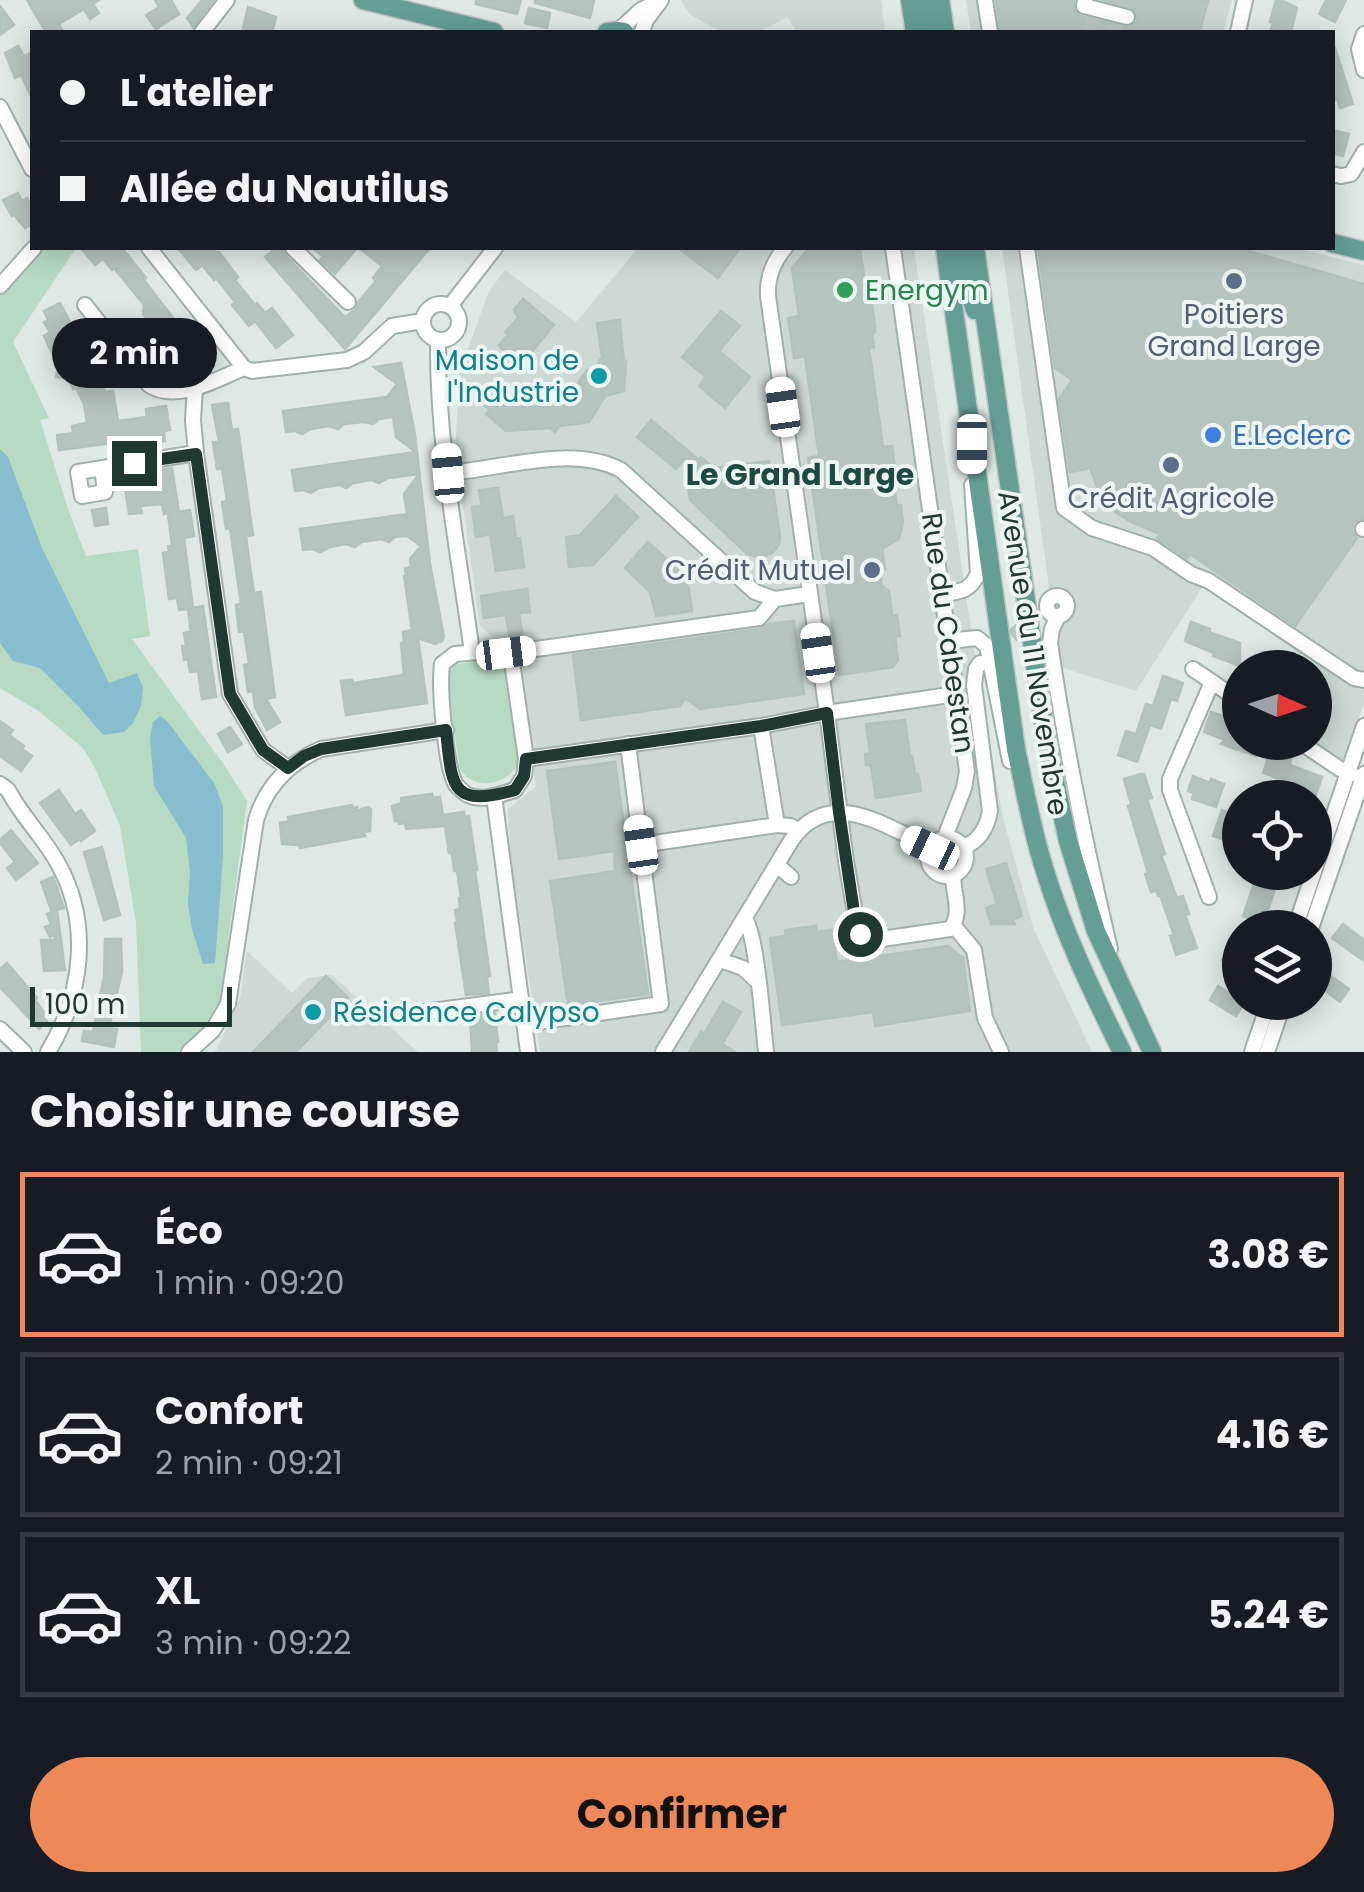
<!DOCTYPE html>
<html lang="fr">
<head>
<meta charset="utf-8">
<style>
	:root { --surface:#171b24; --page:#242831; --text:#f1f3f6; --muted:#9ea1a6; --line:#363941; --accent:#ee8957 }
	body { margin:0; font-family:Poppins,sans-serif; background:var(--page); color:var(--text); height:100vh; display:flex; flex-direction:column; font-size:38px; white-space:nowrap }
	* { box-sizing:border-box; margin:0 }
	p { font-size:32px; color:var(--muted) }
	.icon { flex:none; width:55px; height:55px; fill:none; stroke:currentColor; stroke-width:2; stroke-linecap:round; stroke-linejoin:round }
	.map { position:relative; height:1052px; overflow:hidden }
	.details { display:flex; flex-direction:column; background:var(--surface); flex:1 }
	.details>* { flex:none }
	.hud { position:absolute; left:30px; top:30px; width:1305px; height:220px; border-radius:0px; box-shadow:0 5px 25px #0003; display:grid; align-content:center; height:220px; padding:0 30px; background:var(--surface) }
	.needle { width:65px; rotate:93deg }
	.buttons { position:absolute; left:1222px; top:650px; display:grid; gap:20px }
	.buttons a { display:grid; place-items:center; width:110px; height:110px; border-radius:50%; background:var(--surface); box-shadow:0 5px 25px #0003; font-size:50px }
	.scale { position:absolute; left:30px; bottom:25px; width:202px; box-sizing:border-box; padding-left:10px; border:5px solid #203834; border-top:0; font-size:28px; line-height:35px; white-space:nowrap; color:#203834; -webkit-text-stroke:8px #eef6f3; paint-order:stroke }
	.end { position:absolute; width:45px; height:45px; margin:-22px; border:12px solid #203834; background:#fff; box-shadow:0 0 0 5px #fff }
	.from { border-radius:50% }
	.bubble { position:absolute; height:70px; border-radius:35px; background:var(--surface); box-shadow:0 5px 25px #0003; font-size:32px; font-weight:700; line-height:70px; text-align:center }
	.car { position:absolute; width:30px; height:60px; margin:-30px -15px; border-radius:12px; box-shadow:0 0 8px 2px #0007; background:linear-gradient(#fff 24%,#345 0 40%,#fff 0 76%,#345 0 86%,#fff 0) }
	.hud b { display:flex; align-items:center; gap:35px; height:95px; font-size:38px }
	.hud b+b { border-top:2px solid var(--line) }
	.hud i { width:25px; height:25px; background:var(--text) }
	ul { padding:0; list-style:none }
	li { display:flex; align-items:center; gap:30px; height:165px; margin:0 20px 15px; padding:0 10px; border:5px solid var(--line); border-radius:0px }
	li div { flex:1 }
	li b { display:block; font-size:38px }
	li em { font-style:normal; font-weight:700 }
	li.on { border-color:var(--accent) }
	li>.icon { width:90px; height:90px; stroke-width:1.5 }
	h2 { padding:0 30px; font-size:45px; line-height:120px }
	.action { display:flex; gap:20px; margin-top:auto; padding:20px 30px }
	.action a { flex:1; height:115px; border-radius:60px; background:var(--accent); color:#111; font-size:40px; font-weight:700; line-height:115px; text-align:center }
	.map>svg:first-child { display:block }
	.built { fill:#ccd9d4 }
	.green { fill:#b7dac3 }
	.water { fill:#87bdce }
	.building { fill:#b4c4be; stroke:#b1c3bd; stroke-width:2.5 }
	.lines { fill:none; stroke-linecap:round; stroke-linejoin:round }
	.minor-tunnel { stroke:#b8c6c2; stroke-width:14; stroke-dasharray:14 7; stroke-linecap:butt }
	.minor-casing { stroke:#a1b0ac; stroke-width:18 }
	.major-casing { stroke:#bcc3c2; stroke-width:21 }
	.minor { stroke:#fff; stroke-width:14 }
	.major { stroke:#649e94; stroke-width:18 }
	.route { stroke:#203834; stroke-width:12 }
	.service-dot { fill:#5c6f8a; stroke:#eef6f3; stroke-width:4 }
	.leisure-dot { fill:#2e9e5b; stroke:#eef6f3; stroke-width:4 }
	.culture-dot { fill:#0f9aa8; stroke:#eef6f3; stroke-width:4 }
	.shop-dot { fill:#3f7fe0; stroke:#eef6f3; stroke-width:4 }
	.labels { text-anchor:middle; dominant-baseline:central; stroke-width:8; stroke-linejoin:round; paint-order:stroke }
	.leisure-label { font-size:28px; fill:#27864d; stroke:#eef6f3; text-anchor:start }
	.service-label { font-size:28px; fill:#4e5e75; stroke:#eef6f3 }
	.culture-label { font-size:28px; fill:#0d838f; stroke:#eef6f3; text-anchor:end }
	.shop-label { font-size:28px; fill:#366cbe; stroke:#eef6f3; text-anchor:start }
	.street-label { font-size:28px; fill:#203834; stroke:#eef6f3 }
	.neighbourhood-label { font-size:30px; font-weight:bold; fill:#1d4a42; stroke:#eef6f3 }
</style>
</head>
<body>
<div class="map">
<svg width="1364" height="1052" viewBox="0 0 1364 1052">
	<rect width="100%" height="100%" fill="#dee9e5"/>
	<g class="built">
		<path d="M681 0H881L885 32H797L787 17 759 32H722L690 15Z"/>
		<path d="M966 0H1232L1223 32H971Z"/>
		<path d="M638 248H914L974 649 1002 814 1033 927 1092 1052H540L510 854 508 809 536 786 517 649 513 639 494 638 480 626 455 450 460 371 489 291 505 270 576 322Z"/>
		<path d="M1002 248H1296L1364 265V702L1344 763 1315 742V668L1310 667 1312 661 1203 586 1136 691 1060 667Z"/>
		<path d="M247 951 292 993 307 978 332 975 418 1052H214L217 1049 240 998Z"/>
	</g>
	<g class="green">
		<path d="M42 248H76L13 342 49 418 40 420 69 512 86 556 138 549 150 636 132 639 222 762 247 801 228 941 232 945 223 999 209 1025 190 1045 177 1052H141L136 923 120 826 96 770 83 748 40 712 0 688V292Z"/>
		<path d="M488 659 500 663 506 673 518 763C508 786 473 791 460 769L446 681 448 674 454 665Z"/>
	</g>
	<g class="water">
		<path d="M0 449 8 457 42 548 109 683 137 673 143 688 141 706 133 723 124 732 103 735 80 708 40 668 13 661 0 643Z"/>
		<path d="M160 716 167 721 214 783 223 806V856L215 963 203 964 192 929 188 905 190 871 186 838 154 786 150 738 153 722Z"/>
	</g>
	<g class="building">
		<path d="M27 0H99L93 4 99 13 90 19 84 9 59 24 63 32H46Z"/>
		<path d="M155 0H171L179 14 156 29 146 15 159 7Z"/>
		<path d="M202 0H214L193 27 187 18Z"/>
		<path d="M476 0H521L517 14 476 4Z"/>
		<path d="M535 0H594L590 18 535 3Z"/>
		<path d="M996 0H1074V10L1080 16 1125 27H1131L1137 21 1135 10 1103 0H1208L1200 32H1113L1089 27 1087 32H1000Z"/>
		<path d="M1276 0H1281L1297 8 1291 32H1270L1273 23 1270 22Z"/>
		<path d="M1326 0H1346L1335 22 1319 14Z"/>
		<path d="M0 6 14 25 0 35Z"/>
		<path d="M248 7 276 17 272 32 243 29Z"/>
		<path d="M529 8 550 13 547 28 525 23Z"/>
		<path d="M18 46 24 56 32 52V98L21 75 15 78 5 53Z"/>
		<path d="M1335 48 1353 104 1340 108 1337 99 1332 101V49Z"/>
		<path d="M1332 130 1349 134 1343 156 1332 153Z"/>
		<path d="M18 193 22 201 27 198 32 208V224L25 228 14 215 12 216 3 200Z"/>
		<path d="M81 248H122L146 278 144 280 177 323 180 321 203 352 190 362 162 327 159 324 151 323 143 314 144 305 114 268 112 270 103 259 95 265Z"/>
		<path d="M178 248H212L217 253 219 252 238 277 235 280 255 305 257 303 265 313 272 308 293 335 276 348 255 321 249 326 232 305 235 302 216 278 214 280 202 265 196 270Z"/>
		<path d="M276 248H281L286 256 345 317 356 309 358 302 376 281 373 278 382 266 359 248H430L345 349 265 257Z"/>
		<path d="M312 248H357L335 274 320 260 323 256Z"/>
		<path d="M678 248H740L718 278Z"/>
		<path d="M809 248H860L865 282 868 281 870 288 875 326V332H872L874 347 869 348 883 447 892 446 895 466H891L897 506 901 505 903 523 899 539 882 549 885 569 879 570 882 586 889 591 892 616 897 615 900 636 895 637 898 660 893 667 839 675 808 458 819 456 805 357 794 358 788 318 799 316 792 268Z"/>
		<path d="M1038 248H1159L1166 252 1169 248H1239L1364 284V518L1354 523 1352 530 1357 538 1295 626 1190 554 1187 558 1157 538 1160 534 1131 522 1114 511 1100 494 1090 468 1070 472 1059 399 1072 380 1055 368Z"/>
		<path d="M523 299 554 325 522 364 508 356 499 345 508 335 505 332 518 318 514 310Z"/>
		<path d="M60 303 70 322 66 324 71 333 68 335 72 344 70 345 84 373 93 368 105 392 113 391 118 421 147 417 146 409 166 406 170 430 164 431 165 441 150 443V438L59 450 57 435 73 433 72 426 87 423 84 404 76 388 73 389 68 379 56 377 58 366 44 336 50 332 44 322 48 320 44 311Z"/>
		<path d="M721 311 740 326 719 351 750 377 725 408 699 386 706 377 682 357Z"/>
		<path d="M620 320 624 364 626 362 624 391 605 396 589 422 559 426 555 432 550 428 506 431 486 414 490 410 484 405 496 392 509 403 514 397 526 408 575 400 584 386 578 383 587 370 592 373 602 357 597 323Z"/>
		<path d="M401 363 415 435 430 564 444 637 442 641 435 644 418 638 427 703 346 715 341 681 352 680 353 683 404 675 401 643H404L403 632 412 630 404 576 406 575 405 568 411 567 410 559 421 546 407 536 395 537 389 542 381 539 362 542 355 547 346 544 330 547 320 552 313 549 303 550 300 529 407 514 404 494 419 474 388 478 379 483 372 480 353 483 346 488 339 485 319 488 311 493 304 490 295 491 292 470 416 452 396 437 393 417 379 419 373 424 363 422 344 424 338 429 329 426 311 429 302 434 295 431 286 432 283 411 387 397 397 384 374 367Z"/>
		<path d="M228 403 232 430 238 429 253 535 246 536 250 566 254 593 261 592 275 697 266 699 280 722 267 730 255 707 253 691 248 692 244 665 249 664 244 631 239 632 237 615 236 605 241 604 230 528 226 529 222 502 227 501 222 469H217L213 442H219L212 405Z"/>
		<path d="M651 420 699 460 701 457 714 468 769 461 780 537 779 545 772 553 761 558 747 554 690 500 684 459 676 469 637 437Z"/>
		<path d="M172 468 179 512 190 510 194 536 184 538 193 608 203 606 216 697 202 699 198 671 190 672 188 659 184 660 182 646H186L184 633 191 632 188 609 179 610 177 598 169 599 163 553 169 552 168 546H172L168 513 164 514 162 504 140 506 142 513 129 514 124 482 159 477 158 470Z"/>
		<path d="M498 488 503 518 513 516 516 539 520 538 524 567 496 571 490 534 476 537 472 507 482 506 479 490Z"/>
		<path d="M616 496 638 517 593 565 569 567 566 537 580 535Z"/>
		<path d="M106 508 108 524 95 526 92 510Z"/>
		<path d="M648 542 678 569 689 589 692 611 656 616 650 592 625 568Z"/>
		<path d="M527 589 530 612 519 613 523 640 510 641 506 615 484 618 481 596Z"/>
		<path d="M794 621 804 694 700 709 685 698 680 706 581 720 573 655 760 629 768 624Z"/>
		<path d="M1191 622 1210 629 1209 632 1240 643V666L1213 656 1214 653 1185 641Z"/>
		<path d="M1163 676 1183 683 1177 701 1171 699 1161 729 1150 725 1137 762 1118 755 1126 731 1136 734 1146 704 1153 706Z"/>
		<path d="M1211 712 1232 719 1230 724 1240 728V742H1260L1256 756 1221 744 1225 740 1204 732Z"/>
		<path d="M905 720 910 756H912L915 774H918L921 791 876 798 871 765H866L865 754 870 753 866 724Z"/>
		<path d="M0 721 13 730 9 735 24 746 22 749 32 756 21 771 0 756Z"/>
		<path d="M230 727 242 744 228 752 218 734Z"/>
		<path d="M1270 752 1291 759 1290 765 1322 777 1315 797 1294 789 1296 785 1263 773Z"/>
		<path d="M615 762 648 994 568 1005 550 881 615 871 614 851 559 859 547 771Z"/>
		<path d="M1140 774H1144L1152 798 1147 799 1165 854 1161 855 1177 898 1183 896 1189 914 1185 915 1197 948 1176 955 1170 936 1174 935 1160 895 1158 896 1156 890 1151 892 1145 874 1148 873 1128 806 1131 804 1124 779Z"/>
		<path d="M1193 776 1210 783 1211 779 1224 784 1216 807 1192 799 1194 793 1188 791Z"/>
		<path d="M59 790 75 814 81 810 95 831 81 841 80 839 71 845 40 803Z"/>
		<path d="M432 794 433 798 440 797 443 815 464 812 465 817 469 816 477 870H475L490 976 487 977 489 993 466 995 455 923 457 922 455 910 460 909 459 898H461L457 871H454L452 853H449L445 826 406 829 405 823 399 824 398 820 395 821 392 806 402 803 401 798Z"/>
		<path d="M352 805 353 808 357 807V811L368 807 371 809 370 831 364 832 365 836 300 848V845L282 844 280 823 289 821 288 817Z"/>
		<path d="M1222 810 1240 817V841L1233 839 1231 842 1213 836Z"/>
		<path d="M11 830 38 863 16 880 7 868 15 862 0 843V840Z"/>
		<path d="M102 847 120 915 104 920 84 852Z"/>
		<path d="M1006 863 1022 916 1013 919 1015 924H991L986 908 997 904 986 869Z"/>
		<path d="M1258 872H1281L1263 924 1243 916Z"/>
		<path d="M53 877 64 908 57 910 65 970 44 971 41 940H56L54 935 50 937 45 927 51 925 47 914 52 912 41 882Z"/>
		<path d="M1343 924 1364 940V961L1332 938Z"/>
		<path d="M816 926V932L832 930 837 962 948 946 963 958 970 1011 875 1026 873 1012 782 1025 770 938 786 936 785 930Z"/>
		<path d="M1240 938V971L1222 960 1230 947 1233 949Z"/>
		<path d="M105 939H121L122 972 109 1028 117 1029 114 1047 82 1041 84 1031 93 1032 104 977Z"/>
		<path d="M7 963 37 998 35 1000 47 1016 44 1019 47 1021 39 1029 0 987V969Z"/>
		<path d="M326 976 348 998 296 1052H253Z"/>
		<path d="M1331 976 1349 989 1340 1002 1322 988Z"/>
		<path d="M1218 986 1240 1000V1002L1244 1003 1236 1016 1210 1000Z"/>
		<path d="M723 1002 741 1012 722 1044 735 1052H689L701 1032 704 1034Z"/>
		<path d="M495 1013 498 1042 496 1043 497 1052H472L470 1017Z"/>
	</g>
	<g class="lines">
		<g class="minor-tunnel">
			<path d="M1089 32 1098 0"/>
			<path d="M1114 32 1122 0"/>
			<path d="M996 650 1041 611"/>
		</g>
		<g class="minor-casing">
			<g id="minor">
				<path d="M985 0 990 32"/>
				<path d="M1085 0 1084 6 1127 17"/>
				<path d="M618 31 641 10 661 0"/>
				<path d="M202 32 227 0"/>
				<path d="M642 32 646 20 659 3"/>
				<path d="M1238 32 1245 0"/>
				<path d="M1364 34 1359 49 1364 70"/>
				<path d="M0 107 32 169"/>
				<path d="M1332 174 1341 176 1351 174 1364 152"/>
				<path d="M149 248 244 368 252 371 347 360 364 352 392 326 423 321"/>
				<path d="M293 248 348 302"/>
				<path d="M785 248C773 262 767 277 768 296L827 713 846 861 858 931 863 937 875 940 950 929C963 915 953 893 953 875"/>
				<path d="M893 248 967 771 964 788 945 837"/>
				<path d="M1027 248 1064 508 1092 528 1153 548 1191 574 1209 581 1354 678 1364 680"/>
				<path d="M0 286 34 248"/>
				<circle cx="441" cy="322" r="18"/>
				<path d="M85 305 149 385C177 403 217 379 244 368"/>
				<path d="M450 306 495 248"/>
				<path d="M438 340C437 444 458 549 472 652"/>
				<path d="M195 388 193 420 196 453 230 694 263 750 288 768"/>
				<path d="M102 468 105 492 82 496 78 472 196 453"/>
				<path d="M448 473C503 469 571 444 621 470L755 592 775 599 809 594"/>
				<path d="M1363 529H1364"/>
				<path d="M942 594C960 592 971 591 978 573L972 485"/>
				<circle cx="1057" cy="606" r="10"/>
				<path d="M1058 616 1052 629 1050 643C1065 746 1086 848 1110 949"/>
				<path d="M948 641 977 638 987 646 1010 761"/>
				<path d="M507 653 512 662 526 759 524 776 515 790C501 794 482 802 468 795 465 794 458 787 456 785 445 766 439 686 442 664L455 654 490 651 507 653 759 618 775 599"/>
				<path d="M1193 669 1240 701"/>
				<path d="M761 726 777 825"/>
				<path d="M1300 742 1340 769 1352 774"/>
				<path d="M526 759 761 726 827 713 956 694"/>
				<path d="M0 784 8 790C21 815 42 836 56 860 92 921 83 994 48 1052"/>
				<path d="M494 796 528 1052"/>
				<circle cx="947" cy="857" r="19"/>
				<path d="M641 845 777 825 790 826 799 830"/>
				<path d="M964 847C979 841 987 828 990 811L974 685 976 669 980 663"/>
				<path d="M777 865 791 877"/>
				<path d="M1315 869 1364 726"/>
				<path d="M1209 897 1170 790V779L1212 682"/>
				<path d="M745 919C757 935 763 1026 766 1052"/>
				<path d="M954 926 974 950 985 1018 1001 1052"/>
				<path d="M1295 928 1314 872"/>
				<path d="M1311 928 1364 774"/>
				<path d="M720 960 743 968 757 981"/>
				<path d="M424 1012 521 999"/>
				<path d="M524 1024 661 1004 628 744"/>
				<path d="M0 1029 24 1052"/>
				<path d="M189 1052 213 1030 228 1004 256 820C266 786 289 763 321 749L446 730"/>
				<path d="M663 1052 791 841C829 785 885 826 930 847"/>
				<path d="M1252 1052 1269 1002"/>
				<path d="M1267 1052 1284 1002"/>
			</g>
		</g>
		<g class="major-casing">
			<g id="major">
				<path d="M363 0 494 32"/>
				<path d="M910 0 915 32"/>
				<path d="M924 0 930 32"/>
				<path d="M940 0 945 32"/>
				<path d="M607 32 618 31 624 32"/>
				<path d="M1332 243 1364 251"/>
				<path d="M945 248 1016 749C1025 790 1032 832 1045 871 1064 934 1093 993 1122 1052"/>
				<path d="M962 248 968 286 975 310"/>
				<path d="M975 248 1046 739 1068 841 1096 931 1152 1052"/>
			</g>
		</g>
		<use href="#minor" class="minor"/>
		<use href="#major" class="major"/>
	</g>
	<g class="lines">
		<path class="route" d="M134 463 196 454 230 694 263 750 288 768 304 756 321 749 446 730C452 787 450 808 515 790L524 776 526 759 761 726 827 713 839 812 856 925 860 934"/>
	</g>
	<g class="service-dot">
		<circle cx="1234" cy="281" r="10"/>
		<circle cx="1171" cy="465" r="10"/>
		<circle cx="872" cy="570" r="10"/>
	</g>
	<circle class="leisure-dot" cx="845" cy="290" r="10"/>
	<g class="culture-dot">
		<circle cx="599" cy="376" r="10"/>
		<circle cx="313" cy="1012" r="10"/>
	</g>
	<circle class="shop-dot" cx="1213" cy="435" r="10"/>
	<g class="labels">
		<g class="leisure-label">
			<text x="865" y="290">Energym</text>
		</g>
		<g class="service-label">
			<text x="1234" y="314">Poitiers<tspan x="1234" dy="32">Grand Large</tspan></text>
			<text x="1171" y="498">Crédit Agricole</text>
			<text x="852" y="570" text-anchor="end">Crédit Mutuel</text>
		</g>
		<g class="culture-label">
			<text x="579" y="360">Maison de<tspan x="579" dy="32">l'Industrie</tspan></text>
			<text x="333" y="1012" text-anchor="start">Résidence Calypso</text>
		</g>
		<g class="shop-label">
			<text x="1233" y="435">E.Leclerc</text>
		</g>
		<g class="street-label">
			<text transform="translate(948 633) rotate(82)">Rue du Cabestan</text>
			<text transform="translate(1033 653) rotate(81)">Avenue du 11 Novembre</text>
		</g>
		<g class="neighbourhood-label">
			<text x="800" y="474">Le Grand Large</text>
		</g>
	</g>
</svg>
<div class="buttons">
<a><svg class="needle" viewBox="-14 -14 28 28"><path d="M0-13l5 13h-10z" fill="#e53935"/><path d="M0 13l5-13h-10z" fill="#9ea1a6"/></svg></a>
<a><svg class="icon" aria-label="locate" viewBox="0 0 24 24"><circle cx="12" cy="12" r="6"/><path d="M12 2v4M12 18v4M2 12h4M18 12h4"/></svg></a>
<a><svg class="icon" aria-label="layers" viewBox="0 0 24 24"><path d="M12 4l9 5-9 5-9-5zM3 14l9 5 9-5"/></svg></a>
</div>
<div class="scale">100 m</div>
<i class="end from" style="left:860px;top:934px"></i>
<i class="end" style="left:134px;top:463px"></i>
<div class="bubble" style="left:52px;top:318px;width:165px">2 min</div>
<i class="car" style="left:783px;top:407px;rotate:352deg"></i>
<i class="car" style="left:972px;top:444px;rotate:180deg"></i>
<i class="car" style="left:448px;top:473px;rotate:355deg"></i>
<i class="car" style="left:506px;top:653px;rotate:83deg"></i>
<i class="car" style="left:818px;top:653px;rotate:352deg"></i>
<i class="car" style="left:641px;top:845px;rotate:352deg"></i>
<i class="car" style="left:930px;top:848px;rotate:295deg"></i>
<div class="hud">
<b><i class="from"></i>L'atelier</b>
<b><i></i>Allée du Nautilus</b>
</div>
</div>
<section class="details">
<h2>Choisir une course</h2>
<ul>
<li class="on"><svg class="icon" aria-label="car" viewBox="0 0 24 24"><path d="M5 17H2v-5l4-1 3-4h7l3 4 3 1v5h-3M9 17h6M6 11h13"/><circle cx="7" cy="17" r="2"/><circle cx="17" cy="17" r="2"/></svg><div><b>Éco</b><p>1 min · 09:20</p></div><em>3.08 €</em></li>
<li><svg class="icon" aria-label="car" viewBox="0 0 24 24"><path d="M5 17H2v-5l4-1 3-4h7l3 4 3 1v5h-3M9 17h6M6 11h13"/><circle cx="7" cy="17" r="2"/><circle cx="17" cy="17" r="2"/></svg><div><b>Confort</b><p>2 min · 09:21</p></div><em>4.16 €</em></li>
<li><svg class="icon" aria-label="car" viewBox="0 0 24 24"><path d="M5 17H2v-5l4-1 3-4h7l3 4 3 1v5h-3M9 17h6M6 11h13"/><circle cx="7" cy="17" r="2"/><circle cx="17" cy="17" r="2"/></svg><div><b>XL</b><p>3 min · 09:22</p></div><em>5.24 €</em></li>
</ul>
<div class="action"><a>Confirmer</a></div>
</section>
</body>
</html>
